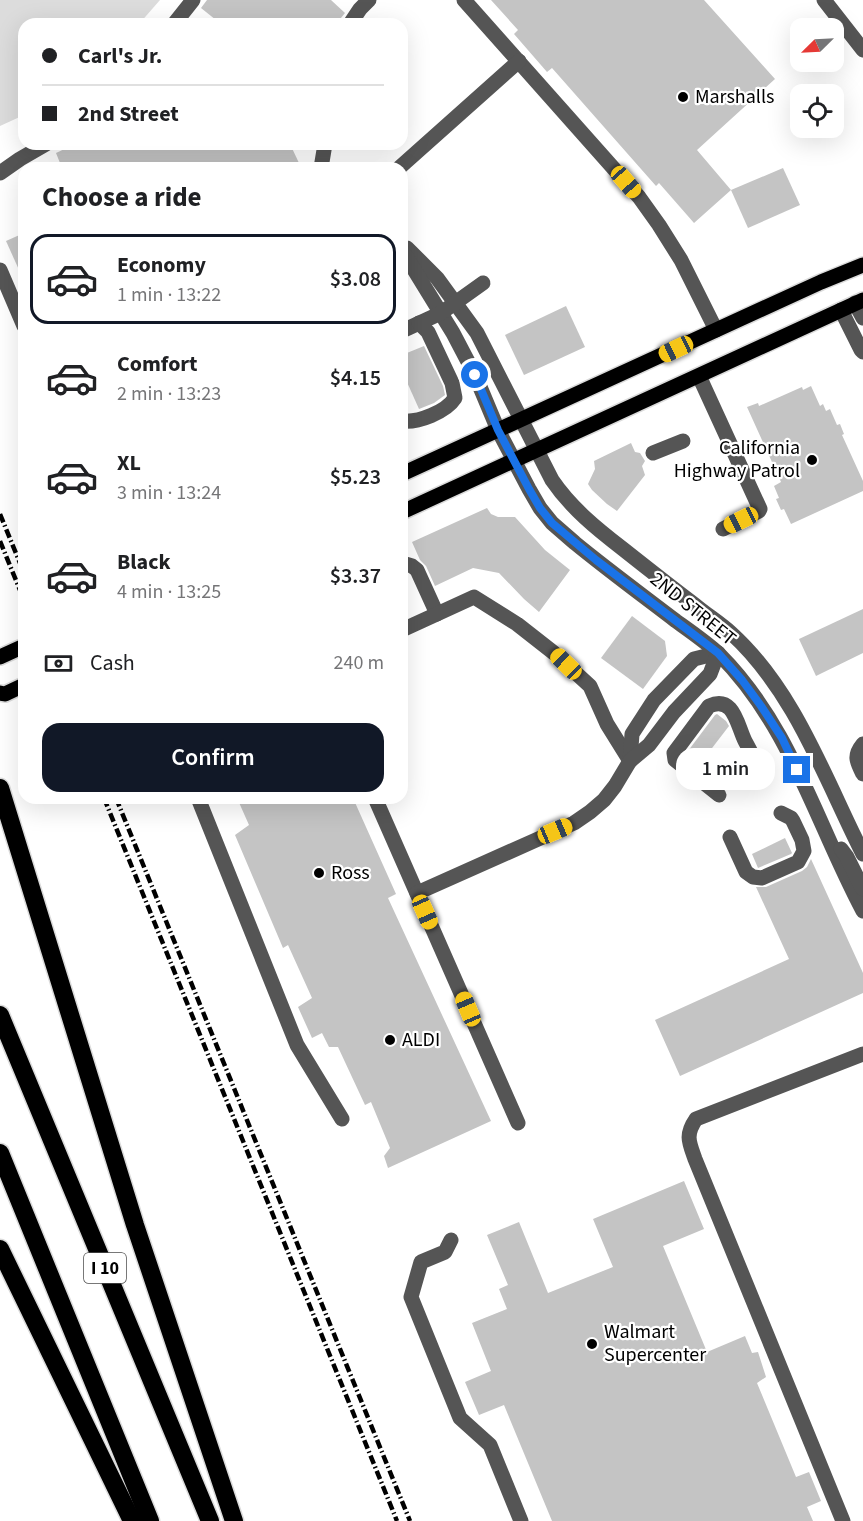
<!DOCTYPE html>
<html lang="en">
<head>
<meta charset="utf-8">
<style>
	:root { --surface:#fff; --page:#f6f6f6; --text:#202124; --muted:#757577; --line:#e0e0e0; --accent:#111827 }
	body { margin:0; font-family:"Source Sans 3",sans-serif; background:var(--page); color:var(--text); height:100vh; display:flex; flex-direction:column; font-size:22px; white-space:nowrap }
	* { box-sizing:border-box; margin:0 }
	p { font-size:20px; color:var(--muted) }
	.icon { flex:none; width:33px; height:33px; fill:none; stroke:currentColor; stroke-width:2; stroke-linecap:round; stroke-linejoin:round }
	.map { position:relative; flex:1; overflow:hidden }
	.details { position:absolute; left:18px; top:162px; width:390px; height:642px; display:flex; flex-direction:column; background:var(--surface); border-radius:18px; box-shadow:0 6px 24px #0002 }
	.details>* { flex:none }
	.top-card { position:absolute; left:18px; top:18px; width:390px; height:132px; border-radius:18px; box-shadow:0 6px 24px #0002; display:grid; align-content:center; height:132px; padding:0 24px; background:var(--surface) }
	.needle { width:39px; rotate:246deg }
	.fabs { position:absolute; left:790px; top:18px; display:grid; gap:12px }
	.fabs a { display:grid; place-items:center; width:54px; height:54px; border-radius:12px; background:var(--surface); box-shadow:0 6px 24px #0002; font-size:30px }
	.end { position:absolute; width:27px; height:27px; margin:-14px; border:8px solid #1a73e8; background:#fff; box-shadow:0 0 0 3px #fff }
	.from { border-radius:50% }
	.bubble { position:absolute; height:42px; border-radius:18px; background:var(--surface); box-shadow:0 6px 24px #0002; font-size:20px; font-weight:600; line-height:42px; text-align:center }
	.car { position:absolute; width:18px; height:36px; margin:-18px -9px; border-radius:8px; box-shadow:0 0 4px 2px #0007; background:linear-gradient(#f5c518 24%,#345 0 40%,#f5c518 0 76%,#345 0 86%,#f5c518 0) }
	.top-card b { display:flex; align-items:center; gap:21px; height:57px; font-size:22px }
	.top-card b+b { border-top:2px solid var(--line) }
	.top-card i { width:15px; height:15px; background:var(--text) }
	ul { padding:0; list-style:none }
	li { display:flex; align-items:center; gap:18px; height:90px; margin:0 12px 9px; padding:0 12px; border:3px solid transparent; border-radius:18px }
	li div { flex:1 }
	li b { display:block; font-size:22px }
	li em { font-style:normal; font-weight:600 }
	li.on { border-color:var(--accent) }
	li>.icon { width:54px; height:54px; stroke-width:1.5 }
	h2 { padding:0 24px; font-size:27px; line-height:72px }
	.pay { display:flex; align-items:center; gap:15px; height:66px; padding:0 24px; font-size:22px }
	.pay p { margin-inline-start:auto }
	.action { display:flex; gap:12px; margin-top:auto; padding:12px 24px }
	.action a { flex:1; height:69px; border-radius:18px; background:var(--accent); color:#fff; font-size:24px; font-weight:600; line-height:69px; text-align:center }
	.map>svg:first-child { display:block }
	.green { fill:#dcdcdc }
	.building { fill:#c4c4c4 }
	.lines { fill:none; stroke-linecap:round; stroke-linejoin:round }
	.major-casing { stroke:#dbdbdb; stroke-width:18 }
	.highway-casing { stroke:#dbdbdb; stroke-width:21 }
	.minor { stroke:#555; stroke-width:15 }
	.major { stroke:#000; stroke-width:15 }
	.highway { stroke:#000; stroke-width:18 }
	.rail { stroke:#000; stroke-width:4.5; stroke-dasharray:9 3 1.5 3; stroke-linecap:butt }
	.route { stroke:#1a73e8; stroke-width:8 }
	.poi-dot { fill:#000; stroke:#fff; stroke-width:2 }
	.labels { text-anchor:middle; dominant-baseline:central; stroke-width:4.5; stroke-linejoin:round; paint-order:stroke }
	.shield { fill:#fff; stroke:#4c4c4c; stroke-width:1.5 }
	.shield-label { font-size:18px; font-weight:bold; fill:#000 }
	.poi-label { font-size:20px; fill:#000; stroke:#fff; text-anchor:start }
	.street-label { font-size:20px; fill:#000; stroke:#fff }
</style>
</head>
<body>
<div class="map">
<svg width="863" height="1521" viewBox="0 0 863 1521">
	<rect width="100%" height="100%" fill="#fff"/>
	<path class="green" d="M0 0H160L139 24H24V115L0 126Z"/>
	<g class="building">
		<path d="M207 0H331L345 13 336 24H221L201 8Z"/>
		<path d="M491 0H704L775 79 697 150 731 190 694 223 659 183 656 186 552 68 547 72 514 34 518 30Z"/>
		<path d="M75 144H290L299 163 289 168H62L56 153Z"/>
		<path d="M783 168 800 205 748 228 731 190Z"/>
		<path d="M24 233V281L6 241Z"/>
		<path d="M566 306 585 347 524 375 505 335Z"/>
		<path d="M424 346 443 386 445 395 434 403 419 409 402 371V355Z"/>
		<path d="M811 386 820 406 823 404 826 411 830 409 837 425 840 424 844 434 842 435 863 481V491L791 524 784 509 781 510 776 499 779 498 774 486 781 482 747 407 758 403 759 406 802 387 803 390Z"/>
		<path d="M631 443 635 452 640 453 645 461 642 466 645 475 617 511 607 504 592 490 588 484 595 469 594 461Z"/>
		<path d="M487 508 491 514 498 517H515L545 550 570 570 539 612 524 599 499 573 473 568 435 586 426 566 420 560 412 542Z"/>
		<path d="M863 609V653L816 676 799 639Z"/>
		<path d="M632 616 665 641 667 656 643 689 601 658Z"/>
		<path d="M717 714 726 721 729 726 699 765 685 755 715 715Z"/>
		<path d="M237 798H353L396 894 388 898 491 1121 388 1168 384 1156 390 1148 371 1102 365 1105 338 1047H329L322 1033 312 1038 298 1007 312 998 288 945 283 948 235 835 249 825Z"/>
		<path d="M785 838 792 853 791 854 758 868 752 854Z"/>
		<path d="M811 859 863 973V993L680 1076 655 1020 789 959 756 887H766L802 871 807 867Z"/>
		<path d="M684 1181 704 1229 663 1246 707 1352 745 1336 752 1353 758 1352 766 1377 757 1383 796 1477 809 1472 821 1501 807 1507 813 1521H552L504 1405 479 1415 465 1382 491 1371 472 1323 507 1309 499 1289 508 1285 487 1235 519 1222 548 1293 613 1267 593 1219Z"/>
	</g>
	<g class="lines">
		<g class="major-casing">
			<g id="major">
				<path d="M402 474 821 282 863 265"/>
				<path d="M402 512 863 300"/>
				<path d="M0 657 24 646"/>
				<path d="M0 693 5 694 24 685"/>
			</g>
		</g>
		<g class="highway-casing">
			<g id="highway">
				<path d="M0 788 135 1225 234 1521"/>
				<path d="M0 1015 210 1521"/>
				<path d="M0 1153 150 1521"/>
				<path d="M0 1249 132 1521"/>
			</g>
		</g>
		<g class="minor">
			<path d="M464 0 639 197 659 225 681 260 716 330"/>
			<path d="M824 0 863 50"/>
			<path d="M174 24 193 0"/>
			<path d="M350 24 360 9 369 0"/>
			<path d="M321 168 325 144"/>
			<path d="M399 168 519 61"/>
			<path d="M0 173 20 159 46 144"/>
			<path d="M407 248 437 278 477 333 552 480C571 508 597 529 623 549 647 568 671 587 695 605 707 615 720 623 731 633 795 691 825 779 863 854"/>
			<path d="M402 250 453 333 475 375 498 430 529 489 540 508 552 523 575 543C608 570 642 595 676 621 690 631 706 642 719 654 791 726 816 823 863 911"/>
			<path d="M0 270 24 326"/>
			<path d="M855 303 863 318"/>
			<path d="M841 310 861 350 863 352"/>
			<path d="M402 331 441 313 483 283"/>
			<path d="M699 376 760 509 759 511 723 529"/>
			<path d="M402 421C418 423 446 412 455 398L452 383 428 332 419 323"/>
			<path d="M653 453 683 441"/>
			<path d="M402 563 412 566 417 570 437 614"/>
			<path d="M402 630 474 597 517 624 554 653 590 686 607 724 630 761"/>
			<path d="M863 744C853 756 857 762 863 774"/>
			<path d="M630 761 632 734 654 700 694 659 718 653"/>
			<path d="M719 795 675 760 674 753 709 706C734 695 737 725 745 741 751 752 757 764 763 775"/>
			<path d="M198 798 297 1045 342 1119"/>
			<path d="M375 798 518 1123"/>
			<path d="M730 837 746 872 753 877 762 878 798 862 804 851 802 840 793 821 791 818 781 813"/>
			<path d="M841 849 847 857 863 889"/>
			<path d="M417 893 574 823 590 812 604 800 615 786 630 761 649 745 674 712 710 674 718 653"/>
			<path d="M451 1240 445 1252 421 1262 411 1297 460 1418 490 1445 521 1521"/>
			<path d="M843 1521 695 1159C689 1142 685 1135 696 1119L863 1054"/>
		</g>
		<use href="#major" class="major"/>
		<use href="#highway" class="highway"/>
		<g class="rail">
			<path d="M0 514 24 573"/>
			<path d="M0 541 24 600"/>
			<path d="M104 798 397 1521"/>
			<path d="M116 798 410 1521"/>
		</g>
	</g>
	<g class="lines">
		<path class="route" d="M475 375 498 430 529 489 540 508 552 523 596 560 718 653 742 680 761 706 782 738 797 770"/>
	</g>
	<g class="poi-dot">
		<circle cx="683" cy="97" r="6"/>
		<circle cx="812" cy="460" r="6"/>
		<circle cx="319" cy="873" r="6"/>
		<circle cx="390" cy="1040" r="6"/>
		<circle cx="592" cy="1344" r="6"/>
	</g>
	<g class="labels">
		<rect class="shield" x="84" y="1253" width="42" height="30" rx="4.5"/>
		<g class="shield-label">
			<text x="105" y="1268">I 10</text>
		</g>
		<g class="poi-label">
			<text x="695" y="97">Marshalls</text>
			<text x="800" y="448" text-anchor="end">California<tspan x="800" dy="23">Highway Patrol</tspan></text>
			<text x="331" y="873">Ross</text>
			<text x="402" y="1040">ALDI</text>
			<text x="604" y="1332">Walmart<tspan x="604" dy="23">Supercenter</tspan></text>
		</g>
		<g class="street-label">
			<text transform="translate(693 609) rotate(39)">2ND STREET</text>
		</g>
	</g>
</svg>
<div class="fabs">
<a><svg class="needle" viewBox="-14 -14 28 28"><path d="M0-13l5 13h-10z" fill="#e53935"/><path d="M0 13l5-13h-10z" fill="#757577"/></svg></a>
<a><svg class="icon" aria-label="locate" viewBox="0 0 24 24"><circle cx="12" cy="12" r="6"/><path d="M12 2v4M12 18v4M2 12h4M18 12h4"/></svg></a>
</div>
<i class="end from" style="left:475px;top:375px"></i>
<i class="end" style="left:797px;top:770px"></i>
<div class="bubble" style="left:676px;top:748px;width:99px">1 min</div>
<i class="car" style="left:626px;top:182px;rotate:139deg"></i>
<i class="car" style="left:676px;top:349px;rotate:245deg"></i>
<i class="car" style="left:741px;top:520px;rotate:244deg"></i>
<i class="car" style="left:566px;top:664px;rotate:314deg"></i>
<i class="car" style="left:555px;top:831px;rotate:67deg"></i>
<i class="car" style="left:425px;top:912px;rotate:156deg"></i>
<i class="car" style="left:468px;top:1009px;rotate:337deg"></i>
<div class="top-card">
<b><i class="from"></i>Carl's Jr.</b>
<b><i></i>2nd Street</b>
</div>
<section class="details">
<h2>Choose a ride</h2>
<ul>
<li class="on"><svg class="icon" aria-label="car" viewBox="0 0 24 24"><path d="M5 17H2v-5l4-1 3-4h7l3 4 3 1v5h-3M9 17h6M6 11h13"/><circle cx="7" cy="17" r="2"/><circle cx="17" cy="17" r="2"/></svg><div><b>Economy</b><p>1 min · 13:22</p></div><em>$3.08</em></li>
<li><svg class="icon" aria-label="car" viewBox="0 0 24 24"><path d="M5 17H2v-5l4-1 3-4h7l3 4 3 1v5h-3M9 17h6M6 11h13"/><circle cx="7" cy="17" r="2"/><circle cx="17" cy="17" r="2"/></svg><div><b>Comfort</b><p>2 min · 13:23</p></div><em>$4.15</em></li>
<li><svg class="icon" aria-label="car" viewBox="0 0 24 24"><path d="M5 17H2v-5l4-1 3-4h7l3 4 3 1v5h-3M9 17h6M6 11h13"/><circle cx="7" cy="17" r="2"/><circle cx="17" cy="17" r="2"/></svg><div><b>XL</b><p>3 min · 13:24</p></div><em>$5.23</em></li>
<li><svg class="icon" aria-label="car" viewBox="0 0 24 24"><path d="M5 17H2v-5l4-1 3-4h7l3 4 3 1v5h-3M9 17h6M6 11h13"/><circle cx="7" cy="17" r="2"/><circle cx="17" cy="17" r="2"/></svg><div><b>Black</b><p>4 min · 13:25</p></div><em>$3.37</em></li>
</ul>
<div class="pay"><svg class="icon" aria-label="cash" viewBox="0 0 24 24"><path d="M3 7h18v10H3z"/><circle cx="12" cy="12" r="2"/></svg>Cash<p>240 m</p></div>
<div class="action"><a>Confirm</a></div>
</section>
</div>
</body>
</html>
